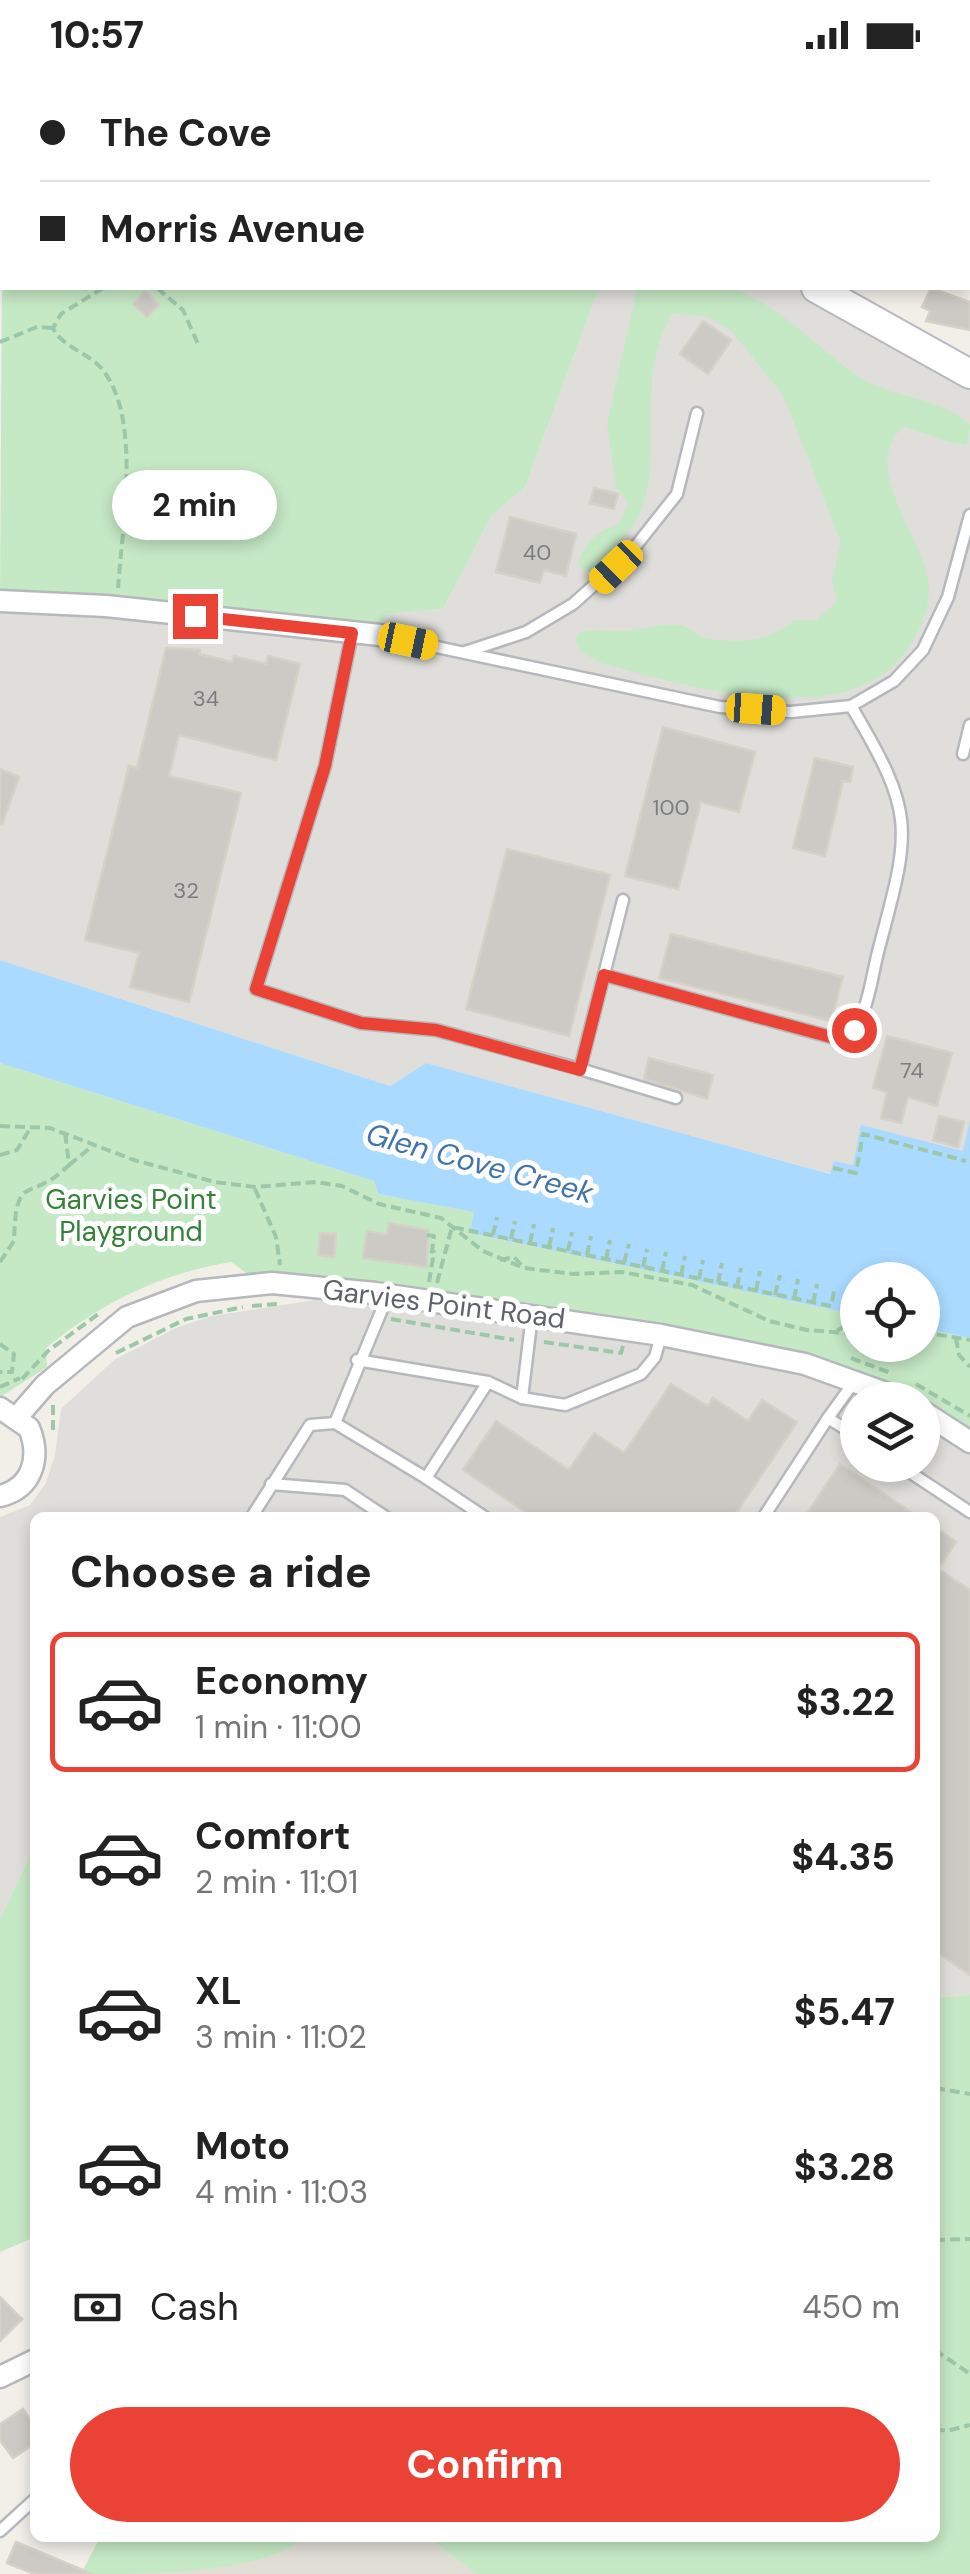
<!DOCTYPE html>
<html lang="en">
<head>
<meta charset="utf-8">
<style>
	:root { --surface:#fff; --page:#f6f6f6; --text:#222; --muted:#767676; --line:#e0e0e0; --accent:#ea4335 }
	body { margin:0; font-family:"DM Sans",sans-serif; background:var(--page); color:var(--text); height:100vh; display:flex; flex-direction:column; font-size:38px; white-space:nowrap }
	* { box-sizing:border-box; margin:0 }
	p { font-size:32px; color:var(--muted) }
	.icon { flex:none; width:55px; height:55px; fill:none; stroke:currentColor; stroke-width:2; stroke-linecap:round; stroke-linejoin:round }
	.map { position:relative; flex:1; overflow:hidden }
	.drawer { position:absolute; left:30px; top:1442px; width:910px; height:1030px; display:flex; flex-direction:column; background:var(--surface); border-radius:15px; box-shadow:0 5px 15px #0003 }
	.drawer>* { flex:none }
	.top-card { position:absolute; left:0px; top:0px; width:970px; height:220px; box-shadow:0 5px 15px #0003; display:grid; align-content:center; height:220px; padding:0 40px; background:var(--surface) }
	.fabs { position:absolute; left:840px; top:1192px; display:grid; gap:20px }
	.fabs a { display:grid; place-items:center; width:100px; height:100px; border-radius:50%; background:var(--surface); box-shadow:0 5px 15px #0003; font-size:50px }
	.end { position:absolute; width:45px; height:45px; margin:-22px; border:12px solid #ea4335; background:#fff; box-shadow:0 0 0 5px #fff }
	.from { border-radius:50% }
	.bubble { position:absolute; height:70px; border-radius:35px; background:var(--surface); box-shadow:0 5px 15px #0003; font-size:32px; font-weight:700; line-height:70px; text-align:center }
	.car { position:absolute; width:30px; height:60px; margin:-30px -15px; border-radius:12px; box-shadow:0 0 8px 2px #0007; background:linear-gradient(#f5c518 24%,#345 0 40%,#f5c518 0 76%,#345 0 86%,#f5c518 0) }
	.top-card b { display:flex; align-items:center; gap:35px; height:95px; font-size:38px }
	.top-card b+b { border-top:2px solid var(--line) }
	.top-card i { width:25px; height:25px; background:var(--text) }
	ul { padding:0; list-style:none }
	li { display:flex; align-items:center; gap:30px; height:140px; margin:0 20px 15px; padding:0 20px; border:5px solid transparent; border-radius:15px }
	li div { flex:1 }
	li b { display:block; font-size:38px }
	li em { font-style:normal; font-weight:700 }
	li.current { border-color:var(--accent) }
	li>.icon { width:90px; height:90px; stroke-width:1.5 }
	h2 { padding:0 40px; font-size:45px; line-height:120px }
	.pay { display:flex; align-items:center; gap:25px; height:110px; padding:0 40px; font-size:38px }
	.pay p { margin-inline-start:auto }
	.primary-button { display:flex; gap:20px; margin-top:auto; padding:20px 40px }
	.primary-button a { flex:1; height:115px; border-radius:60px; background:var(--accent); color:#fff; font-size:40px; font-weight:700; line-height:115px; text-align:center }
	.status { display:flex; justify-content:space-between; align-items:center; height:70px; padding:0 50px; background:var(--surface); direction:ltr }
	.status svg { height:28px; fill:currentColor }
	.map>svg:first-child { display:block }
	.commercial { fill:#fef7e0 }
	.industrial { fill:#e0deda }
	.education { fill:#e1ded6 }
	.green { fill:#c5e8c5 }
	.water { fill:#aadaff }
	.building { fill:#cccac5; stroke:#d6d1c6; stroke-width:2.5 }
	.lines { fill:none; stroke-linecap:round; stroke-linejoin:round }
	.service-casing { stroke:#b5b8bc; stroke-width:15 }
	.minor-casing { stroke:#b5b8bc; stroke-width:25 }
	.secondary-casing { stroke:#b6babf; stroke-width:32 }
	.path { stroke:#9cc7a9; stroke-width:4; stroke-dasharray:10 5; stroke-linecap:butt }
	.service { stroke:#fff; stroke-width:10 }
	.minor { stroke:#fff; stroke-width:20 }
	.secondary { stroke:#fff; stroke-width:28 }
	.route { stroke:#ea4335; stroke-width:12 }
	.labels { text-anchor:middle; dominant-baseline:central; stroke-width:10; stroke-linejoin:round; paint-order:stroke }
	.number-label { font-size:22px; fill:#7a7d7f }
	.park-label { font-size:28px; fill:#348238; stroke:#fff }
	.street-label { font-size:28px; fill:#5f6368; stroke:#fff }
	.water-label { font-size:30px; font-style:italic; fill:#4174aa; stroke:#fff }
</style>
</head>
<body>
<div class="status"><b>10:57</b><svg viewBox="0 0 49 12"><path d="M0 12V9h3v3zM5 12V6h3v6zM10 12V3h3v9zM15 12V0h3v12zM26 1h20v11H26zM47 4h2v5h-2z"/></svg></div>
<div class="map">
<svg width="970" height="2504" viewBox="0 0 970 2504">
	<rect width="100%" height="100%" fill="#f1efe8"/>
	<path class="commercial" d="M0 0H225L2 2V119Z"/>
	<g class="industrial">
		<path d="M599 218H818L970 303V1054L964 1081 853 1096 831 1104 426 993 390 1016 0 890V535L385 544 443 539 492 445 525 417Z"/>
		<path d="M379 1220 805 1296 899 1330H858V1395H922L923 1343 970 1374V1925L935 1928V1448H35V1775L0 1849V1447L30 1435 46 1413 55 1385 61 1339 114 1290 178 1257 212 1246Z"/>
	</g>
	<path class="education" d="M100 2468H429L476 2504H81Z"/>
	<g class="green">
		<path d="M225 0H459L463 2H223Z"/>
		<path d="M2 208V218H599L525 417 492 445 443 539 386 544 379 563 0 535Z"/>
		<path d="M637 218C664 218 704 210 730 218 779 234 817 278 858 306 893 330 939 325 970 355L967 375C944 373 926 362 903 357 859 397 921 464 928 510 931 533 925 548 915 568 860 671 686 616 598 592L579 580 575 571 579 562C597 558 608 562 625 561 644 560 659 553 679 555 689 556 696 566 706 568 737 574 771 572 794 550H816L837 532 832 511 841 472 783 325 732 262 709 247 673 243C635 304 662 371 644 433 636 460 610 481 592 501L585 503 578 494C586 470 595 463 619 454L628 434 616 417 607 354Z"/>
		<path d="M0 993 374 1111 378 1124 475 1142 470 1163 857 1245 858 1275H922L923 1258 970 1268V1374L923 1343 922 1330H899L805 1296 252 1207 231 1192C159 1204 101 1233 46 1278L47 1297 0 1327Z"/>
		<path d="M35 1775V2167L0 2182V1849Z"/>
		<path d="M970 1925V2504H476L429 2468H935V1928Z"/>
		<path d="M100 2468H304C265 2504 140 2504 81 2504Z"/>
	</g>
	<path class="water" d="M0 890 390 1016 426 993 830 1104 834 1091 853 1095 861 1055 963 1081 970 1049V1268L923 1258 922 1210H858L857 1245 470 1163 474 1142 378 1124 374 1111 0 993Z"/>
	<g class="building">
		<path d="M931 218 970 232V260L926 251 930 241 922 237Z"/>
		<path d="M145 221 159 235 147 247 133 234Z"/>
		<path d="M703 251 731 270 708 304 680 284Z"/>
		<path d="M594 418 618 424 614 439 590 433Z"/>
		<path d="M510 447 576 464 566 506 544 500 540 513 496 502Z"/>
		<path d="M166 578 200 580 199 584 232 592 234 586 266 594 268 586 300 594 276 690 179 665 169 706 241 723 189 932 130 917 139 883 85 870 129 696 137 698Z"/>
		<path d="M663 657 755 682 739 742 701 732 678 819 625 806Z"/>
		<path d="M815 688 853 697 850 712 843 711 825 786 793 778Z"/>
		<path d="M0 699 19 707 2 754 0 753Z"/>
		<path d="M507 779 610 805 569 966 466 939Z"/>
		<path d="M671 864 843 907 831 951 659 908Z"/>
		<path d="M887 966 952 983 937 1036 908 1027 901 1053 881 1048 887 1022 873 1018Z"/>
		<path d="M649 988 713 1005 707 1029 644 1009Z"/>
		<path d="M939 1046 964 1052 958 1077 933 1070Z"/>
		<path d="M389 1153 428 1160 427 1197 363 1188 367 1161 387 1165Z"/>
		<path d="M320 1163 336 1164 334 1187 318 1185Z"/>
		<path d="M671 1314 708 1336 713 1328 748 1351 762 1330 797 1352 733 1448H534L463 1400 496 1351 569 1400 594 1363 624 1383Z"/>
		<path d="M840 1394 920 1448H804Z"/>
		<path d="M935 1457 956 1472 938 1499 970 1520V1905L935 1881Z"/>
		<path d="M0 2227 22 2249 0 2271Z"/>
		<path d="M23 2339 35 2357V2373L13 2388 0 2370V2354Z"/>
		<path d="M16 2472 92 2504H35L7 2493Z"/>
	</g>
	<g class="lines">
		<g class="service-casing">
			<g id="service">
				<path d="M0 101 2 104"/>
				<path d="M352 563 325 696 256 919 361 953 436 960 580 999 623 830"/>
				<path d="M380 565 720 637 791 642 851 636 894 611 923 580 948 527 970 445"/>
				<path d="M465 582 526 562 573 534 631 482 677 424 697 343"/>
				<path d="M963 684 970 655"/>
				<path d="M604 905 831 967 854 960C869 938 872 904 879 878 911 758 916 745 851 636"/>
				<path d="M580 999 676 1028"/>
				<path d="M388 1225 335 1353 426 1408 488 1312"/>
				<path d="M357 1290 488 1312 522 1328 565 1335 641 1304 655 1287 661 1265"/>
				<path d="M522 1328 532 1245"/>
				<path d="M828 1348 854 1312"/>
				<path d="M899 1395 970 1442"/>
				<path d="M426 1408 486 1448"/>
				<path d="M271 1414 345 1420 387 1448"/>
				<path d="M251 1448 310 1355 335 1353"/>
				<path d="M763 1448 828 1348 858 1367"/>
				<path d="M0 2461 35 2429"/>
			</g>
		</g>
		<g class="minor-casing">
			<g id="minor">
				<path d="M535 2 536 0"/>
				<path d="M822 2 825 0"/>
				<path d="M0 531 106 536 380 565"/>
				<path d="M0 1338 29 1358C41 1387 33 1418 0 1426"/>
				<path d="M922 1341 970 1372"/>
				<path d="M18 1346 45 1315 127 1247 196 1221 272 1213 375 1223 661 1265 805 1294 905 1330"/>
				<path d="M0 2307 35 2290"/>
			</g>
		</g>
		<g class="secondary-casing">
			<g id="secondary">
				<path d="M455 0 459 2"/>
				<path d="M816 218 970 304"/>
			</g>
		</g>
		<g class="path">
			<path d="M103 218 61 244 53 258C62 278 92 283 105 303 141 353 122 458 118 518"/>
			<path d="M157 218 183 240 198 274"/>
			<path d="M0 272 37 257 53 258"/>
			<path d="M0 1056 50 1058 134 1090 215 1112 255 1117 316 1112 342 1116 379 1134 441 1148 483 1181 524 1198 573 1204 622 1202 692 1215 769 1251 807 1260 858 1264"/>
			<path d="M0 1085 17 1080 31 1057"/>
			<path d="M69 1095 95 1074"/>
			<path d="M833 1098 856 1103 863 1064 966 1091"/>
			<path d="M255 1119 276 1167 280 1195"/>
			<path d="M427 1165 434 1166 432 1181"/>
			<path d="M493 1165 497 1147"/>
			<path d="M511 1169 515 1151"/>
			<path d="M530 1173 534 1154"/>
			<path d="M549 1177 553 1158"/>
			<path d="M568 1181 572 1162"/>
			<path d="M587 1185 591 1166"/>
			<path d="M606 1189 610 1170"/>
			<path d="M500 1190 514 1187 524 1198"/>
			<path d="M0 1192 14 1171C16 1099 29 1135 69 1095L65 1062"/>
			<path d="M624 1193 629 1174"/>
			<path d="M643 1197 647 1179"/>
			<path d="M662 1201 666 1182"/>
			<path d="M681 1205 685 1186"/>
			<path d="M699 1209 703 1190"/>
			<path d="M429 1212 434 1182 430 1181"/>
			<path d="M437 1213 452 1157 831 1236 835 1217"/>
			<path d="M718 1213 722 1193"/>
			<path d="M737 1217 741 1198"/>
			<path d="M756 1221 760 1201"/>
			<path d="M775 1225 780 1205"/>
			<path d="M794 1229 798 1209"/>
			<path d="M813 1233 817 1214"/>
			<path d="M252 1236 278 1234"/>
			<path d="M391 1249 514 1270"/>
			<path d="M837 1261 846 1255 858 1261"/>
			<path d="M922 1262 970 1270"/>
			<path d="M956 1268 959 1285 970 1297"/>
			<path d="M544 1272 621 1283 623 1276"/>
			<path d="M0 1274 14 1284 12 1302H0"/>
			<path d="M116 1283 186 1249 243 1237"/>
			<path d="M851 1288 893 1304"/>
			<path d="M22 1309 48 1281 101 1242"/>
			<path d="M916 1314 970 1346"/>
			<path d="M0 1317 20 1308"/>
			<path d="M53 1335V1364"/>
			<path d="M935 2018 970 2024"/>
			<path d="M935 2170 970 2169"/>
			<path d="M935 2280 970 2304"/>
			<path d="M935 2359 947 2361 970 2355"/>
		</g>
		<use href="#service" class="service"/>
		<use href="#minor" class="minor"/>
		<use href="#secondary" class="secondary"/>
	</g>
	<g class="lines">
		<path class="route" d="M195 546 352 563 325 696 256 919 361 953 436 960 580 1000 604 905 831 967 854 960"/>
	</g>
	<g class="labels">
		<g class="number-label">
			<text x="537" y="482">40</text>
			<text x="206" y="628">34</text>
			<text x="671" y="737">100</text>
			<text x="186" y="820">32</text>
			<text x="912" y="1000">74</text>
		</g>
		<g class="park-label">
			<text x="131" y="1129">Garvies Point<tspan x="131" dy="32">Playground</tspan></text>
		</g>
		<g class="street-label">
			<text transform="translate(444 1234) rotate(7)">Garvies Point Road</text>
		</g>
		<g class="water-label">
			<text transform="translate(480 1093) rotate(15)">Glen Cove Creek</text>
		</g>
	</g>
</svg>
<div class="fabs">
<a><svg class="icon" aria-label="locate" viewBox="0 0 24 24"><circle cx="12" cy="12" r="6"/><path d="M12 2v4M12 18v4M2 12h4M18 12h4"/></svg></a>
<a><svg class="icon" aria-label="layers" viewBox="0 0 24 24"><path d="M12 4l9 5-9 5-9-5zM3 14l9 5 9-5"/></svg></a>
</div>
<i class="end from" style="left:854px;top:960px"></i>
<i class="end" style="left:195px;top:546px"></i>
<div class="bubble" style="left:112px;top:400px;width:165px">2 min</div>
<i class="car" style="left:616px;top:497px;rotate:226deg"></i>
<i class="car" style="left:408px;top:571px;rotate:102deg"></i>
<i class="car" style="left:756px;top:639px;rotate:94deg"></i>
<div class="top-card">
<b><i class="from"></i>The Cove</b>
<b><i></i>Morris Avenue</b>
</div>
<section class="drawer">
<h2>Choose a ride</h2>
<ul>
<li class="current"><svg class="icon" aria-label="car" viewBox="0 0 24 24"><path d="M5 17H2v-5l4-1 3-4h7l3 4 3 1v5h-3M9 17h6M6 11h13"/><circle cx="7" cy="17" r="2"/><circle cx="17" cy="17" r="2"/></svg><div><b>Economy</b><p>1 min · 11:00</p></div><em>$3.22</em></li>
<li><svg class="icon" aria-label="car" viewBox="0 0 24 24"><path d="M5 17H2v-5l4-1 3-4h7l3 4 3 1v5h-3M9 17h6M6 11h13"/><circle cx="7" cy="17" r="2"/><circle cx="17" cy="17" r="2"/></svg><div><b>Comfort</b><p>2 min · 11:01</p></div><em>$4.35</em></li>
<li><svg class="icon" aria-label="car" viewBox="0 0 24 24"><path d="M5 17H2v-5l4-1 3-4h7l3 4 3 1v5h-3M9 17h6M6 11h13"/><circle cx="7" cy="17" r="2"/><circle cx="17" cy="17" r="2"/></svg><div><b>XL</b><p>3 min · 11:02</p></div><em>$5.47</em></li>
<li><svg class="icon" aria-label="car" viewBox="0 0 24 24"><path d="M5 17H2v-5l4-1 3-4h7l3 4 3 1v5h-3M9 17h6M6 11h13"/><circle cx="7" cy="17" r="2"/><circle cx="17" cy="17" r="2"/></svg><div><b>Moto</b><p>4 min · 11:03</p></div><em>$3.28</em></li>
</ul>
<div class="pay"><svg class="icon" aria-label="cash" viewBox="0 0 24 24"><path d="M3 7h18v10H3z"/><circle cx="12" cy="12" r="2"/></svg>Cash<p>450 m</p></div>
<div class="primary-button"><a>Confirm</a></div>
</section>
</div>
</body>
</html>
